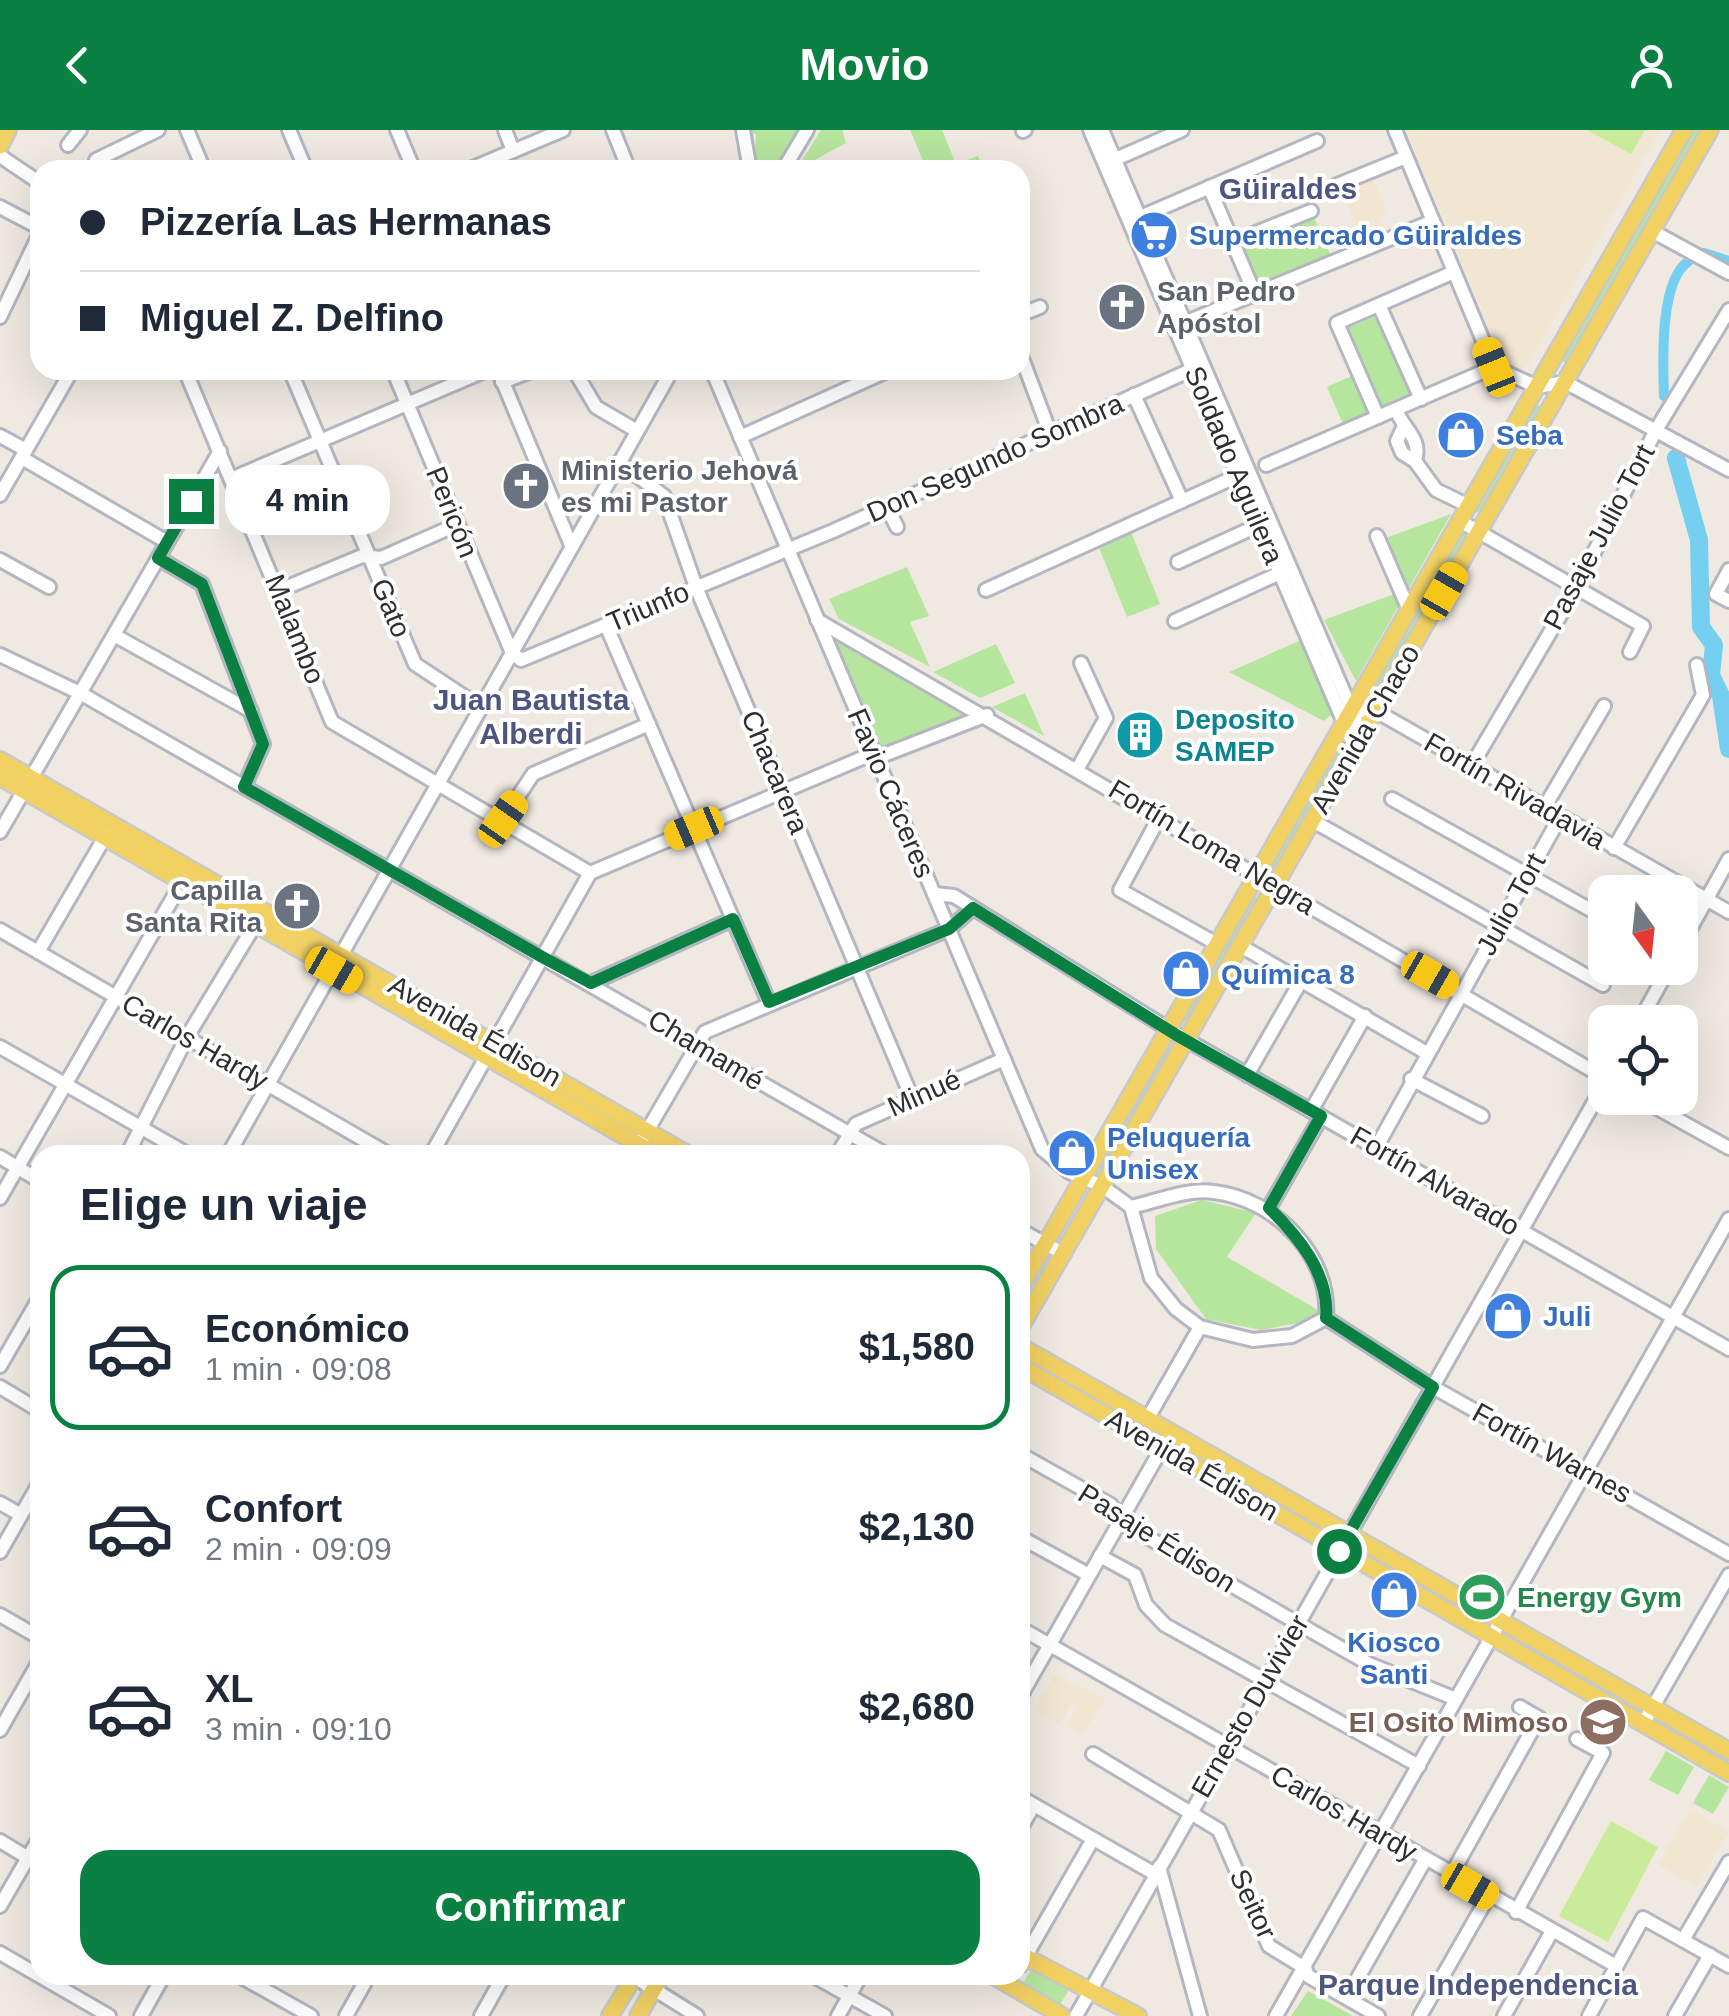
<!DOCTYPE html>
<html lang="es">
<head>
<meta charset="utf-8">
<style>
	:root { --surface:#fff; --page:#f6f6f7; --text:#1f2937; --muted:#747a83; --line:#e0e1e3; --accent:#0b8043 }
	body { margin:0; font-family:Arial,sans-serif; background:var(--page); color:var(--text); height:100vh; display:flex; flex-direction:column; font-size:38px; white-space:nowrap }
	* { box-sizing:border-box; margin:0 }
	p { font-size:32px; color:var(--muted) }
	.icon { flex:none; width:55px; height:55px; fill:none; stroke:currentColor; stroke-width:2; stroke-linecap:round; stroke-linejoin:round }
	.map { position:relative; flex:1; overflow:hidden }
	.drawer { position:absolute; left:30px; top:1015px; width:1000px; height:840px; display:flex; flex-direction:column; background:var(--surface); border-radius:30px; box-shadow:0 10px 40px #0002 }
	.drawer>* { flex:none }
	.top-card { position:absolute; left:30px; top:30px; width:1000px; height:220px; border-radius:30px; box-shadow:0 10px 40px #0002; display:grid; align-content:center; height:220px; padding:0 50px; background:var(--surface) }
	.needle { width:65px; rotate:165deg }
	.tools { position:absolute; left:1588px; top:745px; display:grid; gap:20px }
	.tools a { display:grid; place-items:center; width:110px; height:110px; border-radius:20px; background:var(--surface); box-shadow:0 10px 40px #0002; font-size:50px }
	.end { position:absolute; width:45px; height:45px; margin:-22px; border:12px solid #0b8043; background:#fff; box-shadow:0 0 0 5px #fff }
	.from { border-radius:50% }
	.bubble { position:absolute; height:70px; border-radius:30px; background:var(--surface); box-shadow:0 10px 40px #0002; font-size:32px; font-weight:700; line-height:70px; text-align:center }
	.car { position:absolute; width:30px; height:60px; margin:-30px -15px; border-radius:12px; box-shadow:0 0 8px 2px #0007; background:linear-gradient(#f5c518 24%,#345 0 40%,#f5c518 0 76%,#345 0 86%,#f5c518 0) }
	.top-card b { display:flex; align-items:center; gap:35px; height:95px; font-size:38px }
	.top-card b+b { border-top:2px solid var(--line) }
	.top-card i { width:25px; height:25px; background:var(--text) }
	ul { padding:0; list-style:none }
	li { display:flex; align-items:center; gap:30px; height:165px; margin:0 20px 15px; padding:0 30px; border:5px solid transparent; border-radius:30px }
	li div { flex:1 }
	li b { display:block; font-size:38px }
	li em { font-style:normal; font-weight:700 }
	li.selected { border-color:var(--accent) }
	li>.icon { width:90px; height:90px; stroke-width:1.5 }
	h2 { padding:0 50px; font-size:45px; line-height:120px }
	.cta { display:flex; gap:20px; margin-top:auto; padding:20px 50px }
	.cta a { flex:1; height:115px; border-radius:30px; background:var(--accent); color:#fff; font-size:40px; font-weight:700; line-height:115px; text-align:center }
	header { display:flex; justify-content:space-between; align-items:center; height:130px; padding:0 50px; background:var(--accent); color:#fff; font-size:45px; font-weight:700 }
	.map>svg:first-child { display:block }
	.education { fill:#f0e6d1 }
	.green { fill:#b6e59e }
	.pitch { fill:#c9ec9a }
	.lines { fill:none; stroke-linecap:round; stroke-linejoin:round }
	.canal { stroke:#75cff0; stroke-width:10 }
	.river { stroke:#75cff0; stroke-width:18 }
	.minor-casing { stroke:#b4b7c1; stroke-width:18 }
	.major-casing { stroke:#c9c9c9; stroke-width:20 }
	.minor { stroke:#fff; stroke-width:12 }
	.major { stroke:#f2d163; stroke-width:15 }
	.route { stroke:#0b8043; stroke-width:12 }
	.labels { text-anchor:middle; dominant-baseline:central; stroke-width:8; stroke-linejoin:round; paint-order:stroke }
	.shop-label { font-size:28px; font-weight:bold; fill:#366cbe; stroke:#fff; text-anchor:start }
	.worship-label { font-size:28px; font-weight:bold; fill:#5b616d; stroke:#fff; text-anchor:start }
	.street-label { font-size:28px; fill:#2e2e2e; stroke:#fff }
	.culture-label { font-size:28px; font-weight:bold; fill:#0d838f; stroke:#fff; text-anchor:start }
	.leisure-label { font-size:28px; font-weight:bold; fill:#27864d; stroke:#fff; text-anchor:start }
	.education-label { font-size:28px; font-weight:bold; fill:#785e54; stroke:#fff; text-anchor:end }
	.neighbourhood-label { font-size:30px; font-weight:bold; fill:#4d5680; stroke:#fff }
</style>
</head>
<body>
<header><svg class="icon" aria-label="back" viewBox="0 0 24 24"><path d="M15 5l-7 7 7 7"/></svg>Movio<svg class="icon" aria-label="person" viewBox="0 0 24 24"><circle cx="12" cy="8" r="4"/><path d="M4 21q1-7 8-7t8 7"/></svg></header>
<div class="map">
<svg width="1729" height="1886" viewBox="0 0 1729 1886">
	<rect width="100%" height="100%" fill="#efe9e1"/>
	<g class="education">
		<path d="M1406 0H1660L1523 244 1506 237Z"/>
		<path d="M1373 48 1387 82 1379 86 1386 102 1376 107 1372 98 1359 103 1342 61Z"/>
		<path d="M1055 1545 1105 1568 1082 1606 1066 1597 1078 1577 1072 1573 1058 1594 1034 1579Z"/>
		<path d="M1691 1679 1729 1701 1696 1757 1658 1734Z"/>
	</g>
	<g class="green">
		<path d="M748 0H797L775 40 754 35 756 5Z"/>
		<path d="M821 0H842L846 13 796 40Z"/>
		<path d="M910 0H942L956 34 978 26 984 40H927Z"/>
		<path d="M1693 0H1704L1570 235 1562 231Z"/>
		<path d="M1313 85 1331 126 1258 157 1241 116Z"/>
		<path d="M1379 185 1413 264 1343 294 1327 257 1363 241 1346 199Z"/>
		<path d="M1535 273 1543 278 1483 385 1475 381Z"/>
		<path d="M1451 384 1356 551 1324 490 1394 464 1375 412Z"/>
		<path d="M1463 400 1471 405 1381 558 1373 554Z"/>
		<path d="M1131 402 1160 474 1127 487 1098 415Z"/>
		<path d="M907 437 929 486 910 492 930 537 839 489 829 469Z"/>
		<path d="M1301 510 1333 583 1324 591 1229 542Z"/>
		<path d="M841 512 964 586 877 619 833 514Z"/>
		<path d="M996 514 1015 553 980 568 933 542Z"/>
		<path d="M1025 563 1044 606 992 577Z"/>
		<path d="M1340 613 1348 618 1276 742 1268 737Z"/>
		<path d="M1253 765 1261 770 1189 893 1181 889Z"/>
		<path d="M1168 912 1176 916 1103 1040 1095 1036Z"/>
		<path d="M1202 1070 1256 1083 1227 1127 1318 1180 1314 1190 1261 1200 1206 1189 1156 1119 1155 1086Z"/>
		<path d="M1183 1315 1324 1395 1320 1402 1179 1322Z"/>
		<path d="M1363 1417 1488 1490 1484 1497 1359 1424Z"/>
		<path d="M1513 1503 1637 1576 1633 1583 1509 1510Z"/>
		<path d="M1666 1621 1694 1637 1678 1665 1649 1650Z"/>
		<path d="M1709 1645 1729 1657 1713 1684 1693 1673Z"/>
		<path d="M1039 1839 1067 1854 1069 1860 1059 1876 1026 1861 1023 1853 1031 1840Z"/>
		<path d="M1308 1861 1353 1886H1291Z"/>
	</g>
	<g class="pitch">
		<path d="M1587 0H1645L1631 24Z"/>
		<path d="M1611 1691 1658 1717 1608 1812 1559 1786Z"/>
	</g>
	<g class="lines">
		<g class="canal">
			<path d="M1704 123 1729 131"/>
			<path d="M1664 266C1663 233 1659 150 1689 131"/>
		</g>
		<path class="river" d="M1676 328 1699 410 1701 497 1714 515 1711 545 1721 566 1729 619"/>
		<g class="minor-casing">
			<g id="minor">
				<path d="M187 0 204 40"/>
				<path d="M289 0 306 40"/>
				<path d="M397 0 414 40"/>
				<path d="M505 0 513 21"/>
				<path d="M613 0 629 40"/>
				<path d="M743 0 750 40"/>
				<path d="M1090 0 1354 616"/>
				<path d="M1102 0 1361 602"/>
				<path d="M1395 0 1494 237 1537 257 1565 252 1729 340"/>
				<path d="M1023 1 1025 0"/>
				<path d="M68 15 80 0"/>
				<path d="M0 26 40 53"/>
				<path d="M1111 31 1182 0"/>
				<path d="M101 40 96 30 158 0"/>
				<path d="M468 40 563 0"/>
				<path d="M783 40 807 0"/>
				<path d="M1337 55 1406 27"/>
				<path d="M1209 57 1254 162"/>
				<path d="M0 77 40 98"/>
				<path d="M1138 88 1317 11"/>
				<path d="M1652 101 1729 143"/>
				<path d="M1233 112 1311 81"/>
				<path d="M1379 175 1421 269"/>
				<path d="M1020 185 1040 177"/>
				<path d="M0 187 40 103"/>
				<path d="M1184 193 1433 91"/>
				<path d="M1020 223 1050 303"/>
				<path d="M185 240 332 592 590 743"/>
				<path d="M290 240 415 534 480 577"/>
				<path d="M393 240 512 523 521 530 833 401 1202 235"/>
				<path d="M498 240 571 415"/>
				<path d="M574 240 596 277 637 301"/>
				<path d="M712 240 1042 1019 1069 1042 1102 1056 1131 1077 1151 1148 1176 1179 1200 1197 1253 1210 1292 1206 1326 1188C1331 1124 1274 1069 1214 1062 1188 1058 1157 1071 1131 1077"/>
				<path d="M502 252 534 240"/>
				<path d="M1134 265 1182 371"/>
				<path d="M1396 280C1404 300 1422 308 1415 331L1436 360 1469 376"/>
				<path d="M1378 287 1337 193 1454 142"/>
				<path d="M1403 298 1397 311 1402 323 1415 331"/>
				<path d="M0 306 26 320"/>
				<path d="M740 307 889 240"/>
				<path d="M22 328 167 412"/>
				<path d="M619 332 664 366 696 457 912 968"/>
				<path d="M1266 335 1494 237"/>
				<path d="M233 348 487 240"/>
				<path d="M0 365 72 240"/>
				<path d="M887 377 897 397"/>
				<path d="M1460 391 1643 496 1630 522"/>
				<path d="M1377 406 1409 480"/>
				<path d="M158 428 202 454 263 614 244 657"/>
				<path d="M0 430 49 457"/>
				<path d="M1178 432 1259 395"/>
				<path d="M1729 440 1716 464 1729 471"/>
				<path d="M280 460 362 426 381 428 456 395"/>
				<path d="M986 460 1246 342"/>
				<path d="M817 490 1605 948"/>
				<path d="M1175 491 1280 443"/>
				<path d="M606 495 769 873"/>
				<path d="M114 505 251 581"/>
				<path d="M0 525 80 563 887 1025"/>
				<path d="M1351 582 1374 580 1729 782"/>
				<path d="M1472 635 1575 460 1656 300 1729 180"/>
				<path d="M1078 638 1106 588 1081 533"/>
				<path d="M1392 669 1605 788"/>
				<path d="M1544 678 1604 576"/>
				<path d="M1160 686 1120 760 1217 814"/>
				<path d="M503 689 533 644 649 594"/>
				<path d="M1313 691 1603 855"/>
				<path d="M0 702 220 321"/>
				<path d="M1614 718 1703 565 1697 535"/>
				<path d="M590 743 874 623 884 625 987 585"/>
				<path d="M934 764 954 766 1178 905 1729 1219"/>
				<path d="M0 800 390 1025"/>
				<path d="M1239 815 1425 922"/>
				<path d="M1680 817 1729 729"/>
				<path d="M38 822 109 700"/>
				<path d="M591 853 733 789"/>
				<path d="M1639 892 1669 838"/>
				<path d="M0 917 189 1025"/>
				<path d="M1247 945 1301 851"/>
				<path d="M1411 949 1482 986"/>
				<path d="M1639 968 1729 1018"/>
				<path d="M1311 981 1365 886"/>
				<path d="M1376 1018 1560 687"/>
				<path d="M127 1025 187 907 259 788"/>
				<path d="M228 1025 672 240"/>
				<path d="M431 1025 590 743"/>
				<path d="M633 1025 705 902 949 799 973 778"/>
				<path d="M837 1025 856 994 1004 929"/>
				<path d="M0 1027 40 1051"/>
				<path d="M0 1068 186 745"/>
				<path d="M1269 1078 1321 987"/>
				<path d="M1020 1100 1064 1124"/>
				<path d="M1326 1188 1433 1257 1729 1424"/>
				<path d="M0 1236 40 1167"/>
				<path d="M0 1257 40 1281"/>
				<path d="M1148 1288 1200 1197"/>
				<path d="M1020 1324 1111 1375 1121 1392 1369 1534 1456 1569"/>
				<path d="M0 1373 21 1385"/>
				<path d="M1020 1407 1089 1445"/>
				<path d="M0 1422 40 1352"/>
				<path d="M1100 1426 1135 1445 1146 1475 1165 1495 1419 1636"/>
				<path d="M0 1485 40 1508"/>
				<path d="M1020 1498 1616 1836"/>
				<path d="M1020 1567 1171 1302"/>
				<path d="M1643 1594 1729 1445"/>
				<path d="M0 1600 40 1530"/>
				<path d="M1093 1624 1219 1700 1269 1816 1305 1838 1308 1846 1378 1886"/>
				<path d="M1020 1667 1155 1744"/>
				<path d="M1020 1699 1034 1675"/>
				<path d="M0 1711 40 1735"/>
				<path d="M1159 1737 1200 1886"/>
				<path d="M1451 1745 1539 1588 1520 1577"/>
				<path d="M0 1776 40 1707"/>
				<path d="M1516 1782 1603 1623 1577 1609"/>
				<path d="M1683 1810 1729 1732"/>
				<path d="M0 1823 109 1886"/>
				<path d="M1020 1836 1093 1709"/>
				<path d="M238 1845 311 1886"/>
				<path d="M631 1845 697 1886"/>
				<path d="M812 1845 885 1886"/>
				<path d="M1347 1867 1425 1730"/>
				<path d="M141 1886 164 1845"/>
				<path d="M346 1886 369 1845"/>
				<path d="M481 1886 504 1845"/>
				<path d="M838 1886 861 1845"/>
				<path d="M1076 1886 1605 953"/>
				<path d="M1276 1886 1729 1089"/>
				<path d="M1420 1886 1488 1767"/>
				<path d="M1504 1886 1552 1801"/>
				<path d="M1589 1886 1643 1788 1729 1836"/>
				<path d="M1675 1886 1710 1825"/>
			</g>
		</g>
		<g class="major-casing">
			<g id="major">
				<path d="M0 16 8 0"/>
				<path d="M0 630 689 1025"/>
				<path d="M0 647 657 1025"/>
				<path d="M1020 1158 1684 0"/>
				<path d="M1020 1198 1710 0"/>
				<path d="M1020 1216 1729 1621"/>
				<path d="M1020 1236 1729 1643"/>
				<path d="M1020 1824 1138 1886"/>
				<path d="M992 1845 1062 1886"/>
				<path d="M610 1886 635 1845"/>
				<path d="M638 1886 662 1845"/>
			</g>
		</g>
		<use href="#minor" class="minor"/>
		<use href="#major" class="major"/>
	</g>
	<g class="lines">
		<path class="route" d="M191 371 158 428 202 454 263 614 244 657 544 828 591 853 733 789 769 872 949 799 973 778 1178 906 1321 986 1269 1078C1298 1106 1330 1144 1326 1188L1433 1257 1339 1421"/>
	</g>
	<defs>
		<g id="supermarket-disc" transform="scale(2.5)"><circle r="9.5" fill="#3f7fe0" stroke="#fff"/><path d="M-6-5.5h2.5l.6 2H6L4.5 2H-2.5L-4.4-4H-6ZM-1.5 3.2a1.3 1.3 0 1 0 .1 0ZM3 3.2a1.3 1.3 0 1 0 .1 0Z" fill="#fff"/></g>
		<g id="church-disc" transform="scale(2.5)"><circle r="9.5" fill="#6b7280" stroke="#fff"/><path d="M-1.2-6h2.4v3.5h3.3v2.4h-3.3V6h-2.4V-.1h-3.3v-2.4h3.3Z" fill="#fff"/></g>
		<g id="shop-disc" transform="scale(2.5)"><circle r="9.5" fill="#3f7fe0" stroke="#fff"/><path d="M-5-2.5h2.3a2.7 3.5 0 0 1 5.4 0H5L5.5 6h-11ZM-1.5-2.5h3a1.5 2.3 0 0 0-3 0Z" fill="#fff"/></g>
		<g id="building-disc" transform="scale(2.5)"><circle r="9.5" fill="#0f9aa8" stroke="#fff"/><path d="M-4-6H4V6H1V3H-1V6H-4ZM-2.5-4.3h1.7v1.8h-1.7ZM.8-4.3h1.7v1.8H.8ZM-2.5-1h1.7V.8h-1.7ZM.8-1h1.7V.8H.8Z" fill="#fff"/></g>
		<g id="stadium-disc" transform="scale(2.5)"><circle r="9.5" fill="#2e9e5b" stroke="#fff"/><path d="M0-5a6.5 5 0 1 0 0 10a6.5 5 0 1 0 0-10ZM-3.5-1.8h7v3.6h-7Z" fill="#fff"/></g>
		<g id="school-disc" transform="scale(2.5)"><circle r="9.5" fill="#8d6e63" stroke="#fff"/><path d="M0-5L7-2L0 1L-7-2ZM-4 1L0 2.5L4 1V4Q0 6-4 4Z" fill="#fff"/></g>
	</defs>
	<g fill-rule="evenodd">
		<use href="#supermarket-disc" x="1154" y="105"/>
		<use href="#church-disc" x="1122" y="177"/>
		<use href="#shop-disc" x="1461" y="305"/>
		<use href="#church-disc" x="526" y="356"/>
		<use href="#building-disc" x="1140" y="605"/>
		<use href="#church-disc" x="297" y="776"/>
		<use href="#shop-disc" x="1186" y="844"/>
		<use href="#shop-disc" x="1072" y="1023"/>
		<use href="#shop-disc" x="1508" y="1186"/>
		<use href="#shop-disc" x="1394" y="1465"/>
		<use href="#stadium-disc" x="1482" y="1467"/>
		<use href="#school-disc" x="1603" y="1592"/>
	</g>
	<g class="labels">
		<g class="shop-label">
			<text x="1189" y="105">Supermercado Güiraldes</text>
			<text x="1496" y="305">Seba</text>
			<text x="1221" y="844">Química 8</text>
			<text x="1107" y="1007">Peluquería<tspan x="1107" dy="32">Unisex</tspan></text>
			<text x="1543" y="1186">Juli</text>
			<text x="1394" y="1512" text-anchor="middle">Kiosco<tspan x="1394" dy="32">Santi</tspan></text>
		</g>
		<g class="worship-label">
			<text x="1157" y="161">San Pedro<tspan x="1157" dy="32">Apóstol</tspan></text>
			<text x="561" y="340">Ministerio Jehová<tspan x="561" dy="32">es mi Pastor</tspan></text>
			<text x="262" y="760" text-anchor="end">Capilla<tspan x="262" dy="32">Santa Rita</tspan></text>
		</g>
		<g class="street-label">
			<text transform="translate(995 328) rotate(-24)">Don Segundo Sombra</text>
			<text transform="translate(1234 335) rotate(67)">Soldado Aguilera</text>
			<text transform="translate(452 382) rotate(68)">Pericón</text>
			<text transform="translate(1599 407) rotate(-62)">Pasaje Julio Tort</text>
			<text transform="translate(648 477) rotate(-23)">Triunfo</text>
			<text transform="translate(391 478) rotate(67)">Gato</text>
			<text transform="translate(295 499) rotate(68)">Malambo</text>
			<text transform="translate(1365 599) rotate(-60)">Avenida Chaco</text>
			<text transform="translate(775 642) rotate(67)">Chacarera</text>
			<text transform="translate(1515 661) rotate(30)">Fortín Rivadavia</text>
			<text transform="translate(891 663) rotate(67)">Favio Cáceres</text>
			<text transform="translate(1212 717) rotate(31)">Fortín Loma Negra</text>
			<text transform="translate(1511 774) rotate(-61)">Julio Tort</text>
			<text transform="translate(475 901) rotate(30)">Avenida Édison</text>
			<text transform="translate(195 912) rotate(30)">Carlos Hardy</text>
			<text transform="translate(706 920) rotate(31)">Chamamé</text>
			<text transform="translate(924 963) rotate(-24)">Minué</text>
			<text transform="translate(1435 1051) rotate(30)">Fortín Alvarado</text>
			<text transform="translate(1552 1323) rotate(29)">Fortín Warnes</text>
			<text transform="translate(1192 1335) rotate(30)">Avenida Édison</text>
			<text transform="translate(1157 1408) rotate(32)">Pasaje Édison</text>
			<text transform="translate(1250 1576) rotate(-60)">Ernesto Duvivier</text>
			<text transform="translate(1344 1683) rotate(30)">Carlos Hardy</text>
			<text transform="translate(1253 1774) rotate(65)">Seitor</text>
		</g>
		<g class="culture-label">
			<text x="1175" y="589">Deposito<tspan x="1175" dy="32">SAMEP</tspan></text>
		</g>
		<g class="leisure-label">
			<text x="1517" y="1467">Energy Gym</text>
		</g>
		<g class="education-label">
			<text x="1568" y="1592">El Osito Mimoso</text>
		</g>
		<g class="neighbourhood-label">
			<text x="1288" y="58">Güiraldes</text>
			<text x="531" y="569">Juan Bautista<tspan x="531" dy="34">Alberdi</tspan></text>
			<text x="1478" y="1854">Parque Independencia</text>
		</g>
	</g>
</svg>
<div class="tools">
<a><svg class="needle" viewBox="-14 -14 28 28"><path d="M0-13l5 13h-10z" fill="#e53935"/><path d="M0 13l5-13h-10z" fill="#747a83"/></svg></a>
<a><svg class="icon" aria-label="locate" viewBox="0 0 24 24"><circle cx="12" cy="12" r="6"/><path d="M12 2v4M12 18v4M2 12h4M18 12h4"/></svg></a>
</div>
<i class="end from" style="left:1339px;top:1421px"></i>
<i class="end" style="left:191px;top:371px"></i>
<div class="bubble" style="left:225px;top:335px;width:165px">4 min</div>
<i class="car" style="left:1494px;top:237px;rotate:338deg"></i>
<i class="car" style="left:1444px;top:461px;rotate:30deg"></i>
<i class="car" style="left:503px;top:689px;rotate:35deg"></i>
<i class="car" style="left:694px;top:698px;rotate:247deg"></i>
<i class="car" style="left:334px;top:840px;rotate:120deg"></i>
<i class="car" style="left:1430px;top:845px;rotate:120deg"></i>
<i class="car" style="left:1470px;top:1756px;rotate:120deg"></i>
<div class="top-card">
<b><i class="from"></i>Pizzería Las Hermanas</b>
<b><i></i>Miguel Z. Delfino</b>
</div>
<section class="drawer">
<h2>Elige un viaje</h2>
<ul>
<li class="selected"><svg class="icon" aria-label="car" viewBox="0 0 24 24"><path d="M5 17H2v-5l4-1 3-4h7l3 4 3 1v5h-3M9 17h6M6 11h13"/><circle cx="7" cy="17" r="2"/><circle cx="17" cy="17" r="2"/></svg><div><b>Económico</b><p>1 min · 09:08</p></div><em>$1,580</em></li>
<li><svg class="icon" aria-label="car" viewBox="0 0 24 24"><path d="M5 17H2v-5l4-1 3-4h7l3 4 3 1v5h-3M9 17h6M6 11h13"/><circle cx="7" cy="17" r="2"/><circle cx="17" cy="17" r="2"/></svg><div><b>Confort</b><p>2 min · 09:09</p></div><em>$2,130</em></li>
<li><svg class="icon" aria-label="car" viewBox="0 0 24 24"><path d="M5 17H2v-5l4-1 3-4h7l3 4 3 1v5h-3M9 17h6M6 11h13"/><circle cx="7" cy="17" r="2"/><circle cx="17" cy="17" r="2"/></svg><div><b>XL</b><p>3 min · 09:10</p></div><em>$2,680</em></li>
</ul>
<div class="cta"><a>Confirmar</a></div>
</section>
</div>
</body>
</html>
